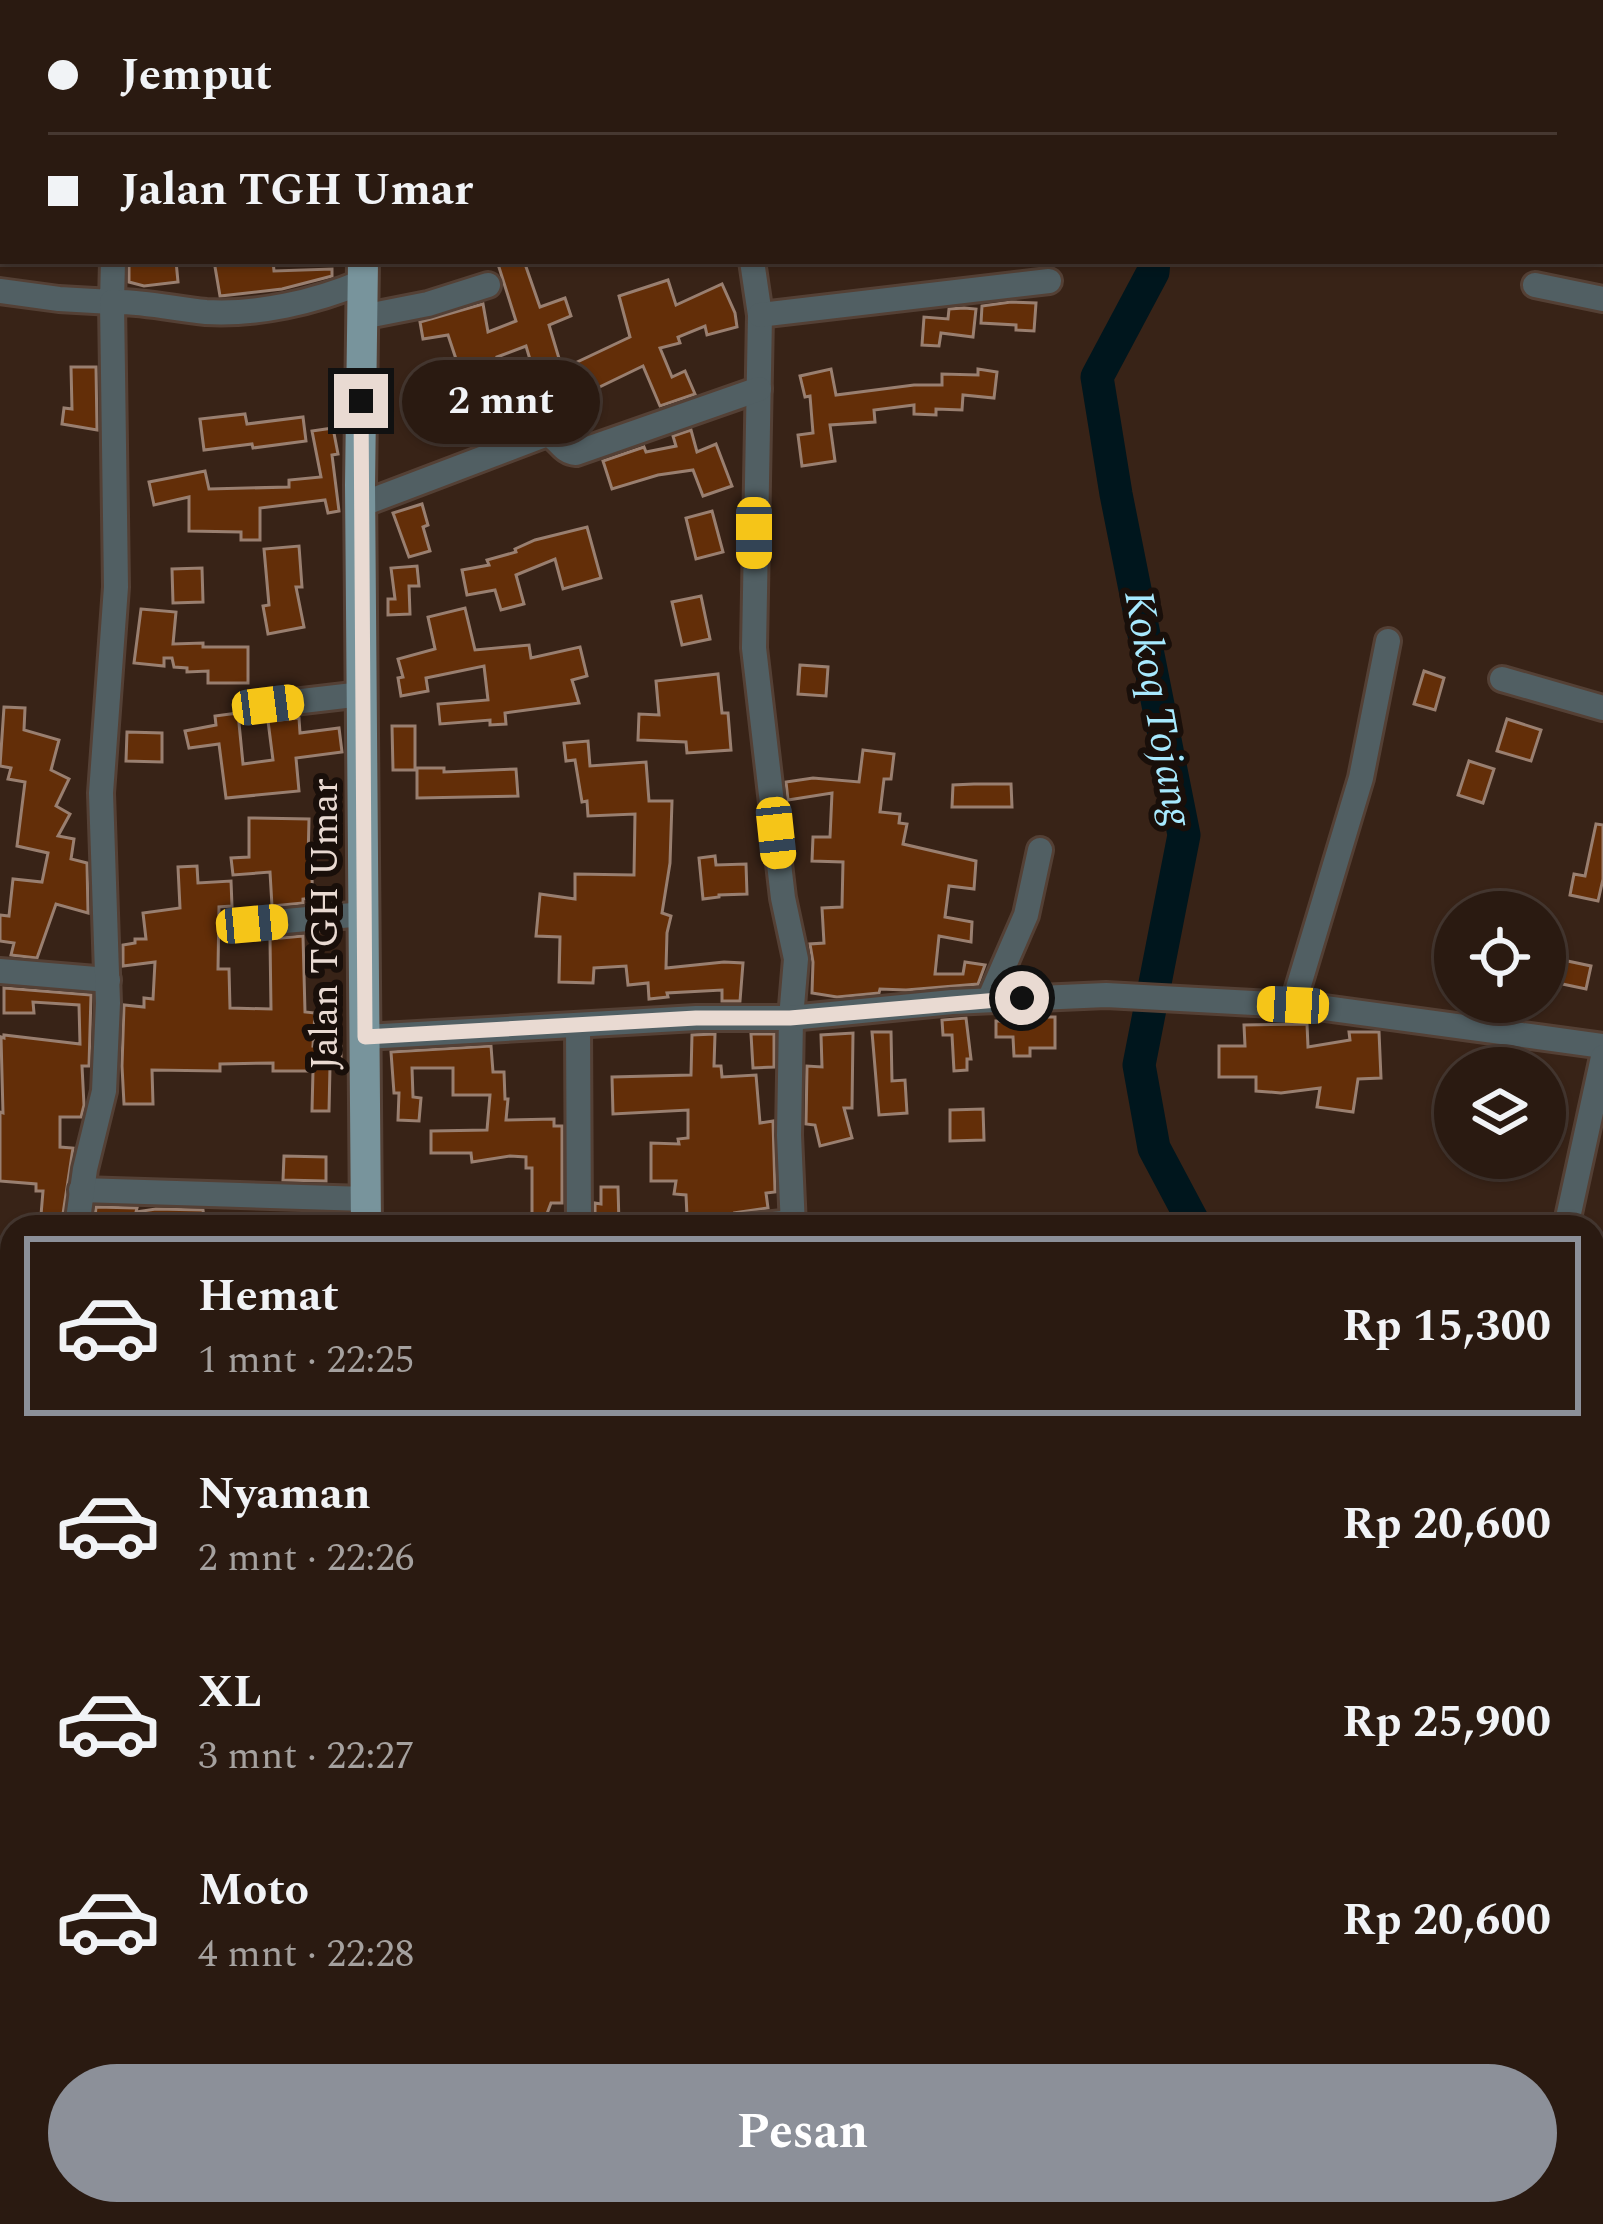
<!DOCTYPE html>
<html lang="id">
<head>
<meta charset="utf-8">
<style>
	:root { --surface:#2a1a11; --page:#32231a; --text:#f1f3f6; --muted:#a5a19f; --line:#463831; --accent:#8c9099 }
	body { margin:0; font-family:Spectral,serif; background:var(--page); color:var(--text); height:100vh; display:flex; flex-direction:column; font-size:45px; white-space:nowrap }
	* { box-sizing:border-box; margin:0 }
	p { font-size:39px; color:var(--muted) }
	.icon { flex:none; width:66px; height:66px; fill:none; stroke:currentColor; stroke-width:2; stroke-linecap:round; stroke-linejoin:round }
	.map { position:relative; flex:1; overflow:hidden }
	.details { position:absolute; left:0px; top:1215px; width:1605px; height:1011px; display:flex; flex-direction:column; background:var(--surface); border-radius:36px 36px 0 0; box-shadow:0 3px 9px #0004,0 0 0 3px var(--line) }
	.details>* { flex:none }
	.hud { position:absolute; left:0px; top:0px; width:1605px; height:264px; box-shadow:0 3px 9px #0004,0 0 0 3px var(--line); display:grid; align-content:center; height:264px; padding:0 48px; background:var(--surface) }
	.tools { position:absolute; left:1434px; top:891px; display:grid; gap:24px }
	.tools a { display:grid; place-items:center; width:132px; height:132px; border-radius:50%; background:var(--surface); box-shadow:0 3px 9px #0004,0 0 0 3px var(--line); font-size:60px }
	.end { position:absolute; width:54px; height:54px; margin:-27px; border:15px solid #e9dad2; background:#111; box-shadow:0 0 0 6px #111 }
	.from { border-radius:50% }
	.bubble { position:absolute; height:84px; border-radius:42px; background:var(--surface); box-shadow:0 3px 9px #0004,0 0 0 3px var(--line); font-size:39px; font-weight:700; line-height:84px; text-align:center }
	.car { position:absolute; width:36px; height:72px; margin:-36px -18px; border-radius:15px; box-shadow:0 0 9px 3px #0007; background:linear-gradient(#f5c518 24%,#345 0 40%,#f5c518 0 76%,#345 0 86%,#f5c518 0) }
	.hud b { display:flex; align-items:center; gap:42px; height:114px; font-size:45px }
	.hud b+b { border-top:3px solid var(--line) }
	.hud i { width:30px; height:30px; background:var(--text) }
	ul { padding:21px 0 0; list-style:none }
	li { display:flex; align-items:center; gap:36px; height:180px; margin:0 24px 18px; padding:0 24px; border:6px solid transparent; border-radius:0px }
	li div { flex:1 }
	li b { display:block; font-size:45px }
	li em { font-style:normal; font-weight:700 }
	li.active { border-color:var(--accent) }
	li>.icon { width:108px; height:108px; stroke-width:1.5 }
	.action { display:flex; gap:24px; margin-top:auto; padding:24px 48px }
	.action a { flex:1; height:138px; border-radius:72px; background:var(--accent); color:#fff; font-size:48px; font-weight:700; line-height:138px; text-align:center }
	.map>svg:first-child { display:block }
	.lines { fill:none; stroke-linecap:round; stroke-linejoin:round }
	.river { stroke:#00161d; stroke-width:33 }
	.building { fill:#632e08; stroke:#997f70; stroke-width:3 }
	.minor-casing { stroke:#544035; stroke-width:30 }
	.major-casing { stroke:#544035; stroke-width:36 }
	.minor { stroke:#515f63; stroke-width:24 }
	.major { stroke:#78949c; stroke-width:30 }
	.route { stroke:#e9dad2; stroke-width:15 }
	.labels { text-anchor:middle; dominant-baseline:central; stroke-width:12; stroke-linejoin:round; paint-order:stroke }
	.street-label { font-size:39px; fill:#e9dad2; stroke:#190f0a }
	.water-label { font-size:42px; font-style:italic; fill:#a7e9fe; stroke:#190f0a }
</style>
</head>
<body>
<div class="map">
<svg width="1603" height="2224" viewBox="0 0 1603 2224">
	<rect width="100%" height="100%" fill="#382317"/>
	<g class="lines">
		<g class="river">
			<path d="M1128 0 1130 3"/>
			<path d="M1154 261 1153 272 1097 377 1116 494 1184 835 1139 1065 1154 1148 1196 1227"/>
			<path d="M793 2224 794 2214"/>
		</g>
	</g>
	<g class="building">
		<path d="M129 261H176L178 282 144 286 129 282Z"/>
		<path d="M214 261H273L274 271 332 269V276L282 289 220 296Z"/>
		<path d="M497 261H524L540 307 565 298 571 316 549 325 564 375 537 383 526 346 497 357 508 396 478 405 484 419 461 429 447 397 466 389 448 335 423 339 420 322 483 304 488 332 516 321Z"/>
		<path d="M668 280 676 305 722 284 735 313 737 327 707 335 705 326 678 337 680 343 660 348 672 377 685 371 695 394 660 406 643 366 585 394 571 365 630 337 619 296Z"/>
		<path d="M1011 302 1036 303 1034 331 1016 330V325L981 323 982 306Z"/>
		<path d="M964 308 976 309 973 337 941 333 939 346 922 345 924 317 948 319 949 309Z"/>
		<path d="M71 367H96L97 430 62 424 64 408 72 409Z"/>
		<path d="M831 369 836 395 914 385H942V374L978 375V369L997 372 994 398 963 395 962 410 936 409V415L914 414V405L874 410 875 422 830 425 835 461 802 466 798 435 813 433 810 396 805 397 800 376Z"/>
		<path d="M245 414 247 424 303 417 306 441 253 448 252 444 204 450 200 419Z"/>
		<path d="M333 428 338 454 332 455 339 511 328 513 325 500 260 508V540H241V532L189 531V497L154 505 149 482 205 471 209 489 289 487V480L321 477 312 431Z"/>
		<path d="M691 430 697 452 716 444 732 486 703 496 693 470 658 475 612 489 603 461 644 447 646 452 676 446 673 436Z"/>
		<path d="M422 504 428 525 423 527 430 551 409 557 393 513Z"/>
		<path d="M712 511 723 552 696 559 686 518Z"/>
		<path d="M587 527 601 578 563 589 555 559 516 575 524 604 501 610 495 590 467 595 462 570 489 565 487 560 516 552 515 549 535 540Z"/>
		<path d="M299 546 302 587H296L304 627 268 634 263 606 269 605 264 549Z"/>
		<path d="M417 566 419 586H409L410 614 388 615V599H395L391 568Z"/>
		<path d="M202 568 203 602 173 603 172 569Z"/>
		<path d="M701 596 710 639 682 645 672 602Z"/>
		<path d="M465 608 475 650 529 645 531 658 580 647 587 676 572 680 579 703 505 713 506 724 490 725V720L440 724 438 704 488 700 484 666 426 678 428 691 401 696 398 678 403 677 398 659 435 649 428 617Z"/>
		<path d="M141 609 176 612 173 644 203 643V647H248V683H208V671L187 672V668L174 667 172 658H164V666L134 663Z"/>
		<path d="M800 665 828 667 826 696 798 694Z"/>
		<path d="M1424 671 1444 678 1435 710 1414 704Z"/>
		<path d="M718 674 722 713H728L731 750 687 753 686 742 638 740 639 714 659 715 656 681Z"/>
		<path d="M4 707 25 708 24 730 59 740 51 770 69 779 56 806 70 814 58 836 74 839 71 859 87 863 88 913 56 904 37 958 11 955 14 943 0 941V915L9 916 13 879 42 882 48 853 17 846 25 782 8 779 11 768 0 766Z"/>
		<path d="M238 713 243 764 273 760 268 721 299 718 300 733 339 728 342 752 296 758 299 791 226 798 219 744 189 748 185 731 216 725 215 716Z"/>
		<path d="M1507 719 1541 730 1531 761 1497 751Z"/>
		<path d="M392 726H415V770H393Z"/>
		<path d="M127 732 162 733V762L126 761Z"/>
		<path d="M588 741 590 766 646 762 649 801H672L670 863 662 913 671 916 667 933 666 968 724 962 743 963 740 1001H722V990L667 993 668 997 649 999 648 983 628 985 626 966 594 968 593 983 559 982 560 937 536 936 540 894 575 899V874L634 875 635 814 588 816 587 801 582 802 575 760 566 761 564 743Z"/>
		<path d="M863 750 894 754 891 779H884L880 812 900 814 899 823 907 824 903 844 976 861 974 889 949 886 945 917 972 922 971 942 939 936 935 974H963L965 962 985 965 978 984 906 990 880 989 879 993 837 997 812 993 813 962 810 944 824 943 822 908 842 907 843 862 812 861 813 837H830L832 793 788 800 786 782 813 778 859 782Z"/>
		<path d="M1469 761 1494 769 1483 803 1458 795Z"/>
		<path d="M417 768H444V772L516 769 518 796 417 798Z"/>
		<path d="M974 784H1011L1012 807H952L953 785Z"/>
		<path d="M249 818 309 819 308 861H311L313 898 303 899V903L272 906 270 872 233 875 231 858 249 857Z"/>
		<path d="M1596 824 1603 825V879L1598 901 1570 895 1574 874 1585 876Z"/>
		<path d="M715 856 716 865 746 864 747 894 719 895V897L703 899 699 858Z"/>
		<path d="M197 866 198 883 231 881 232 906 219 907 218 969H229L230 1008 271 1009 270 939 303 936 305 1012 315 1013 313 1046 341 1047V1068L330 1067 329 1111H312L313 1071H273V1063L220 1064V1071L152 1070 153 1104H124L122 1066 124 1005 144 1007V998L153 999 155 962 123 966V945L135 943V939H146L143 913 180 908 178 867Z"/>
		<path d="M1558 959 1591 966 1586 989 1553 982Z"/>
		<path d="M4 988 91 995 89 1066H82L84 1105 81 1117H60V1147L73 1148 61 1227H40L43 1191H36V1184L0 1181V1112L3 1113 1 1037 4 1038V1035L80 1044 79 1005 33 1002 34 1013H4Z"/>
		<path d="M1035 1017H1055V1048H1030V1056H1014L1013 1037H996V1021H1035Z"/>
		<path d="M966 1018 971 1059H967V1070L954 1071 952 1035H943L942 1020Z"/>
		<path d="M1307 1024 1308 1047 1350 1040 1349 1032H1379L1381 1078 1358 1079 1353 1112 1317 1107 1320 1088 1281 1093 1256 1091V1077H1219V1046H1245L1244 1025Z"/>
		<path d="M872 1032H891L892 1081 905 1080 907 1113 879 1115Z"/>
		<path d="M853 1033 852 1108H844L852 1138 820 1146 815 1125 806 1124 807 1066 822 1067 821 1035Z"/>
		<path d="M715 1034 714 1066H721L722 1077 756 1075 760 1123 773 1121 775 1192 766 1193 768 1208 734 1213 729 1219 727 1227H719L718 1216H687L686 1195 674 1194 676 1181H651V1143L679 1144 678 1139 688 1138V1110L613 1114 612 1077 691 1075 692 1035Z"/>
		<path d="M751 1034H774V1067L753 1068Z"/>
		<path d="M491 1046 493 1072H504L505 1099H508L506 1120 554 1119V1126H562V1203H551L542 1227H527L532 1212V1168H526V1157L510 1156 472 1162 471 1153H431V1131L487 1130 490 1095H453V1068H412L413 1097 421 1098 419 1121 398 1120 399 1093H394L391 1052Z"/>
		<path d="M983 1109 984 1140 950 1141V1110Z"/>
		<path d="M284 1156 326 1157V1181L283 1180Z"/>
		<path d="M601 1187H618L619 1224 595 1223V1203L601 1204Z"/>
		<path d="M96 1207 137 1208 136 1212 156 1209 203 1210 205 1227H146L98 1219V1227H94Z"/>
	</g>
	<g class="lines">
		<g class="minor-casing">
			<g id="minor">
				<path d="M110 0V3"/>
				<path d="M645 0 646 3"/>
				<path d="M193 3V0"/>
				<path d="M452 3 465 0"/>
				<path d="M810 3 820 0"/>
				<path d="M752 261 760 315 754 648 783 898 796 959 791 1018 789 1135 793 1227"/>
				<path d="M1535 285 1603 299"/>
				<path d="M0 291 59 299 112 302 113 261"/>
				<path d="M760 315 1049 281"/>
				<path d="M362 317 428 304 488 285"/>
				<path d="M360 505 547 434C560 439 562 452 576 453L759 389"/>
				<path d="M1502 679 1603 708"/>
				<path d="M268 705 362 694"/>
				<path d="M252 924 364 914"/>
				<path d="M0 971 108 980"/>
				<path d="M989 1000 1026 915 1040 850"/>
				<path d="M1293 1005 1361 778 1388 641"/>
				<path d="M578 1025 579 1227"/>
				<path d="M365 1037 696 1018H791L952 1002 1106 995 1310 1006 1603 1046"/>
				<path d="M81 1190 366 1199"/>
				<path d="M77 1227 85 1169 104 1091 108 1003 101 793 116 587 112 302C143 301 175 309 206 312 257 315 315 302 362 282"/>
				<path d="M743 1227 793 1222"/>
				<path d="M1566 1227 1603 1057"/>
				<path d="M0 1268 12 1269"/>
				<path d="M0 1501 12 1503"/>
				<path d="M0 1620 12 1622"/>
				<path d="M1593 1725 1603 1726"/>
				<path d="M0 1750 12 1752"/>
				<path d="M0 1811 12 1813"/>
				<path d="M0 1903 12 1905"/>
				<path d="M0 2047 12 2053"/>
				<path d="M0 2130 12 2132"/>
				<path d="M0 2192 12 2195"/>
				<path d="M104 2214 152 2224"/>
				<path d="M598 2214 619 2224"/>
				<path d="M460 2224 464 2214"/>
				<path d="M721 2224 724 2214"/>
				<path d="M1139 2224 1144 2214"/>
			</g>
		</g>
		<g class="major-casing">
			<g id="major">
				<path d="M365 3V0"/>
				<path d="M363 261 360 485 366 1227"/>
				<path d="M314 2224 315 2214"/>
			</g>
		</g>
		<use href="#minor" class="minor"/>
		<use href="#major" class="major"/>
	</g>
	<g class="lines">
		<path class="route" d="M361 401 365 1037 696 1018H790L1022 998"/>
	</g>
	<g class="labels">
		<g class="street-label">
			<text transform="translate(325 924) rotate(-90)">Jalan TGH Umar</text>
		</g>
		<g class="water-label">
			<text transform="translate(1158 708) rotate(80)">Kokoq Tojang</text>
		</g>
	</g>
</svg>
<div class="tools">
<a><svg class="icon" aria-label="locate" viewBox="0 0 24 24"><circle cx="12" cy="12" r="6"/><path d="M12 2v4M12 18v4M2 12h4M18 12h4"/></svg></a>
<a><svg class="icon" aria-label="layers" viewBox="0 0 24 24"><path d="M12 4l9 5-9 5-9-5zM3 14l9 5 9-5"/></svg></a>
</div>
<i class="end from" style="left:1022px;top:998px"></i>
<i class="end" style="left:361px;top:401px"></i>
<div class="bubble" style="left:402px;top:360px;width:198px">2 mnt</div>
<i class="car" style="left:754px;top:533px;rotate:180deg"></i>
<i class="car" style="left:268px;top:705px;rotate:83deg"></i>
<i class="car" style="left:776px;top:833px;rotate:174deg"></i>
<i class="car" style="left:252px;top:924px;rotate:85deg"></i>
<i class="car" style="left:1293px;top:1005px;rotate:273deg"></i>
<div class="hud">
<b><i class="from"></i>Jemput</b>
<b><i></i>Jalan TGH Umar</b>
</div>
<section class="details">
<ul>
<li class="active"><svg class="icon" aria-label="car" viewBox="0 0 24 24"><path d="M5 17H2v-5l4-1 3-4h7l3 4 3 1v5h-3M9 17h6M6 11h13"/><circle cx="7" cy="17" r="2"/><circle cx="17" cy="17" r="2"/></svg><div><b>Hemat</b><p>1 mnt · 22:25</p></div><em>Rp 15,300</em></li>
<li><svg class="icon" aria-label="car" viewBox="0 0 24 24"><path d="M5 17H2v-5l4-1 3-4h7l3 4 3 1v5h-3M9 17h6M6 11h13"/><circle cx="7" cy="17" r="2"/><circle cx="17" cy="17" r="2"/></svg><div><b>Nyaman</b><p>2 mnt · 22:26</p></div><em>Rp 20,600</em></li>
<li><svg class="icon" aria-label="car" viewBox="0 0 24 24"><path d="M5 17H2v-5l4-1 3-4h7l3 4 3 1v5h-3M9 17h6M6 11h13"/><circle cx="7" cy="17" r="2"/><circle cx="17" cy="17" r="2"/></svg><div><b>XL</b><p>3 mnt · 22:27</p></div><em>Rp 25,900</em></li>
<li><svg class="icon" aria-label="car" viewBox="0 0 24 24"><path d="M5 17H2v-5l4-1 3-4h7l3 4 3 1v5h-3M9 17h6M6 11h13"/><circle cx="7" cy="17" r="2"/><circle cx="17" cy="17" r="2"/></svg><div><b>Moto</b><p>4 mnt · 22:28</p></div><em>Rp 20,600</em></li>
</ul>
<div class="action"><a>Pesan</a></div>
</section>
</div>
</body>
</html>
